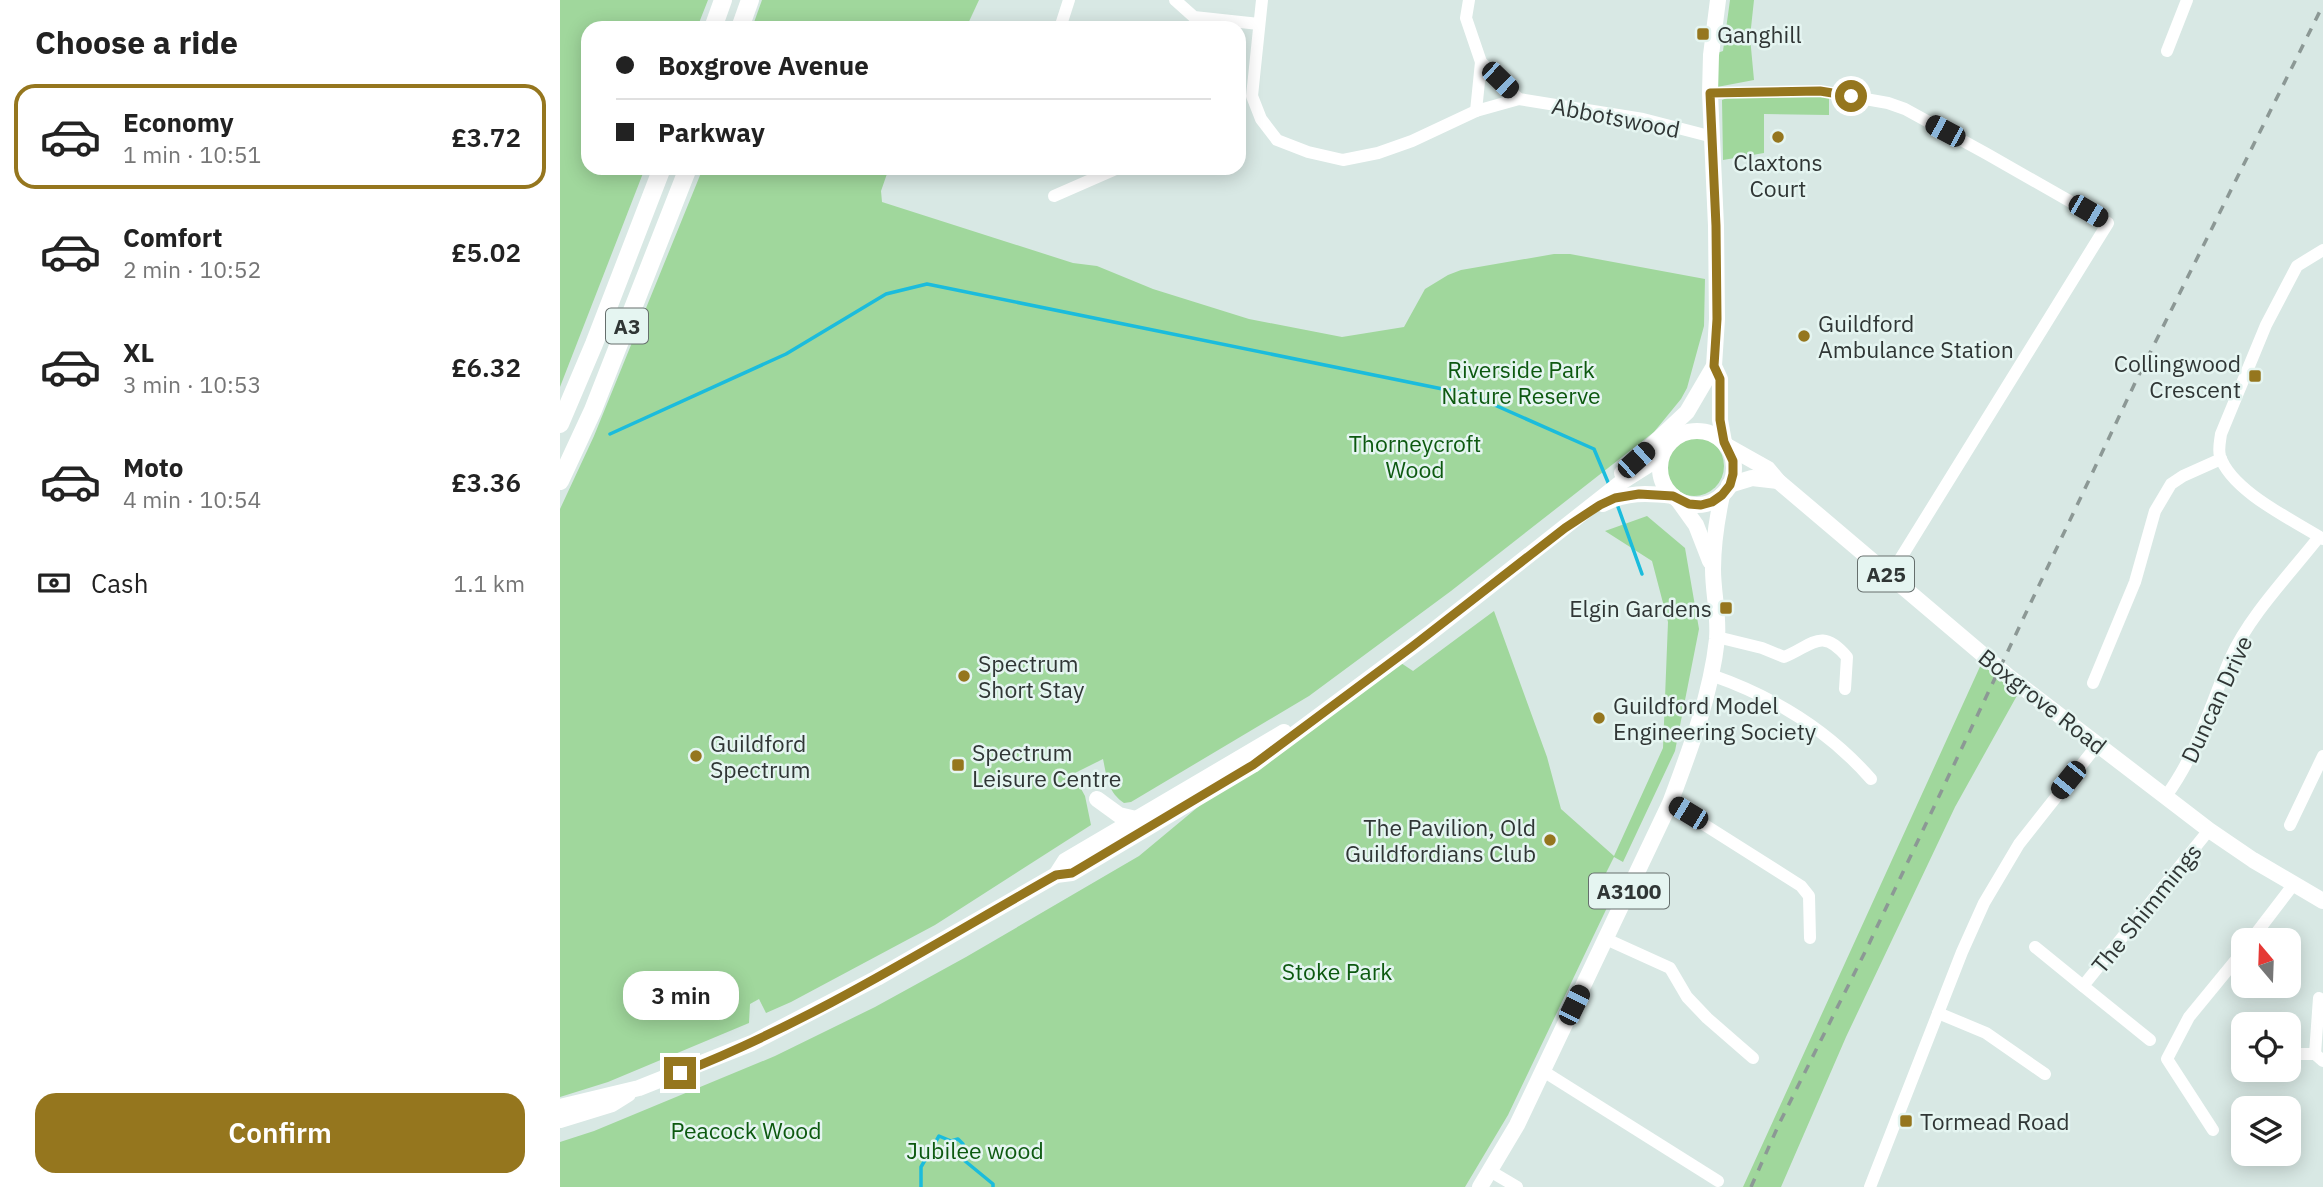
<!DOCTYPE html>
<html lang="en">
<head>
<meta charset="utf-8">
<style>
	:root { --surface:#fff; --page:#f2f2f2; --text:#222; --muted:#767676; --line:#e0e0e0; --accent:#95761e }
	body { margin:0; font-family:"IBM Plex Sans",sans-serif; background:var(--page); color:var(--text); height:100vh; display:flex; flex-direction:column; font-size:26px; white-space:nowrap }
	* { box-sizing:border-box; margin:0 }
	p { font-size:23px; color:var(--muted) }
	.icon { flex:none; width:38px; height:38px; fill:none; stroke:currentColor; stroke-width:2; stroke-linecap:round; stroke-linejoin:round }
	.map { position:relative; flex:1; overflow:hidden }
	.drawer { display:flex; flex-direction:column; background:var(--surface); width:560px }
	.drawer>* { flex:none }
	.banner { position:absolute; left:21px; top:21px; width:665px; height:154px; border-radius:21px; box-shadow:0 4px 18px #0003; display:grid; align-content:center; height:154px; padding:0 35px; background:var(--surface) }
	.needle { width:46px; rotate:341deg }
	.fabs { position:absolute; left:1671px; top:928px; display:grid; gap:14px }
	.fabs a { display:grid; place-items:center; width:70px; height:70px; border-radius:14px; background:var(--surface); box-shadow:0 4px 18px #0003; font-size:35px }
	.end { position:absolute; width:32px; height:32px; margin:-16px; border:9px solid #95761e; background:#fff; box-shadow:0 0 0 4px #fff }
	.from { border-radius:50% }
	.bubble { position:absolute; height:49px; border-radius:21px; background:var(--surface); box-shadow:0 4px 18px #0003; font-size:23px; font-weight:600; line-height:49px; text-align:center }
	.car { position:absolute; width:21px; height:42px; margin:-21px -10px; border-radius:9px; box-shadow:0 0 5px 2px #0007; background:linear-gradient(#222 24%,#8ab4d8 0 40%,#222 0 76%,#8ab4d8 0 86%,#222 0) }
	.banner b { display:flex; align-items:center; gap:24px; height:66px; font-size:26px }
	.banner b+b { border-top:2px solid var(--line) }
	.banner i { width:18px; height:18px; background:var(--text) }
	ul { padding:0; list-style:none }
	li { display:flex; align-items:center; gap:21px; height:105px; margin:0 14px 10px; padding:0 21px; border:4px solid transparent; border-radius:21px }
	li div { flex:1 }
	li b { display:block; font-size:26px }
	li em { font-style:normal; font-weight:600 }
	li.selected { border-color:var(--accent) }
	li>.icon { width:63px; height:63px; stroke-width:1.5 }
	h2 { padding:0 35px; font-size:32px; line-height:84px }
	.pay { display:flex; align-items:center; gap:18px; height:77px; padding:0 35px; font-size:26px }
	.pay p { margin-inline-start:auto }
	.primary-button { display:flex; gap:14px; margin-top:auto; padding:14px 35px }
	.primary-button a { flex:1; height:80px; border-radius:21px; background:var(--accent); color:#fff; font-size:28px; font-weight:600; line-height:80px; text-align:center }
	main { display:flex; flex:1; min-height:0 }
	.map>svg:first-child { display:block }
	.green { fill:#a0d79c }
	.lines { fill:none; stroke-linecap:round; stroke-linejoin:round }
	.stream { stroke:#1bbcdc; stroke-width:3.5 }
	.minor { stroke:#fff; stroke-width:12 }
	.major { stroke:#fff; stroke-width:16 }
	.highway { stroke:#fff; stroke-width:18 }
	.rail { stroke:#8c9895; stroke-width:3.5; stroke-dasharray:9 9; stroke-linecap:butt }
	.route { stroke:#95761e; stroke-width:9 }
	.poi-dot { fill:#95761e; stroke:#e5f5f1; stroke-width:2.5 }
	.labels { text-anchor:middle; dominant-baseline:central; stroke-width:5; stroke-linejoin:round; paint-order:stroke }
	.shield { fill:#e5f5f1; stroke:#666f6d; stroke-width:2 }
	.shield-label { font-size:21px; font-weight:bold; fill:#303635 }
	.poi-label { font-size:23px; fill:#303635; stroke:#e5f5f1; text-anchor:start }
	.street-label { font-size:23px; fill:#303635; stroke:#e5f5f1 }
	.park-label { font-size:23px; fill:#0d5910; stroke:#e5f5f1 }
</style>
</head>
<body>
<main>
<section class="drawer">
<h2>Choose a ride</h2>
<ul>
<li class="selected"><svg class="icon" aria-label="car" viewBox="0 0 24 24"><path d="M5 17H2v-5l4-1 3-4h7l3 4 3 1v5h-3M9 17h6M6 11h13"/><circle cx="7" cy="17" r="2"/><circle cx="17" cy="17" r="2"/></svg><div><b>Economy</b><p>1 min · 10:51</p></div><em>£3.72</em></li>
<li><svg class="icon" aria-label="car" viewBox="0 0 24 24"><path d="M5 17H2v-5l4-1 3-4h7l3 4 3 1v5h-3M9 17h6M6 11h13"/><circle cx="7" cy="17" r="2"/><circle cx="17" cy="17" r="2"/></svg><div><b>Comfort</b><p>2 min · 10:52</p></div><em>£5.02</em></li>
<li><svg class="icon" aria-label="car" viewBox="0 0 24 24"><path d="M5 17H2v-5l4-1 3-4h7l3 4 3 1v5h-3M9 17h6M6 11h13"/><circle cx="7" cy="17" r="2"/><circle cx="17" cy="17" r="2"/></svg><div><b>XL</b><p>3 min · 10:53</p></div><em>£6.32</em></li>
<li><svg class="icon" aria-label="car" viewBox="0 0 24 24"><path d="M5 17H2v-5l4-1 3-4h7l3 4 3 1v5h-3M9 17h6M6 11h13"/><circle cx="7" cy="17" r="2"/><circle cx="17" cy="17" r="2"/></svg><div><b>Moto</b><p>4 min · 10:54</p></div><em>£3.36</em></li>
</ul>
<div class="pay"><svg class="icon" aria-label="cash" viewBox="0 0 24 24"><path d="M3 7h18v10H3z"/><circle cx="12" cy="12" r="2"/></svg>Cash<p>1.1 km</p></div>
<div class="primary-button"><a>Confirm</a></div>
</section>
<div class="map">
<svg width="1763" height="1187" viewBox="0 0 1763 1187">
	<rect width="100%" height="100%" fill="#d8e8e4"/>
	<g class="green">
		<path d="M0 0H148L137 28H28V168H85L0 387Z"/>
		<path d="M202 0H419L406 28H192Z"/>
		<path d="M1170 0H1194L1190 37 1194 80 1157 87 1151 55 1163 51Z"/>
		<path d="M1269 97V115L1204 114V153L1163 160 1162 100 1167 98Z"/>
		<path d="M143 168H329L321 191 322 202 513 263 537 266 593 289 689 319 782 337 844 327 865 289 888 275 901 270 994 254H1010L1145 279 1144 326 1127 388 1121 399 1094 432 891 591 749 696 571 802 564 803C548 792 547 778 543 759L513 774 525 796 531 825 375 925 231 1002 206 1013 199 999 190 1004 189 1023 48 1082 0 1097V509L34 436Z"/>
		<circle cx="1134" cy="466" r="30"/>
		<path d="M1087 516 1125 548 1139 629 1115 751 1063 862 1054 857 1040 885 1054 893 948 1115 905 1187H0V1142L34 1131 215 1056 315 1007 406 957 579 856 656 792 841 663 853 671 934 611 987 757 1001 809 1054 856 1103 748 1108 622 1092 561 1045 531Z"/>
		<path d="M1423 660 1459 692 1395 807 1286 1037 1221 1187H1183Z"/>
	</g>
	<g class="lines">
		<g class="stream">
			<path d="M50 434 226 354 326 294 367 284 912 395 1034 449 1050 487"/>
			<path d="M1057 504 1082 574"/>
			<path d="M361 1187V1167L379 1136 391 1141 398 1139 403 1144 405 1161 433 1184V1187"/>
		</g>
		<g class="minor">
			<path d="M615 0 634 17 699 24"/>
			<path d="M702 0 692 96 701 119 717 140 748 152 783 160 818 153 852 141 916 111 959 99"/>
			<path d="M909 0 906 18 921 62 959 99 1083 119 1153 137"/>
			<path d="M500 28 509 0"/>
			<path d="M1607 51 1627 0"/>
			<path d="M1150 93 1260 91 1328 103 1345 109 1427 154 1548 223 1329 577"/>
			<path d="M916 111 921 62"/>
			<path d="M494 196 558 168"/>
			<path d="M1763 250 1737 266 1706 325 1661 434C1660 442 1658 449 1660 456 1671 491 1733 520 1763 539"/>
			<path d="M1157 637 1202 648 1224 657C1252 646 1261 626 1287 657L1285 689"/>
			<path d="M1151 675C1212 696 1268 730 1311 779"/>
			<path d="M1533 683 1575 582 1595 511 1611 484 1623 476 1661 459"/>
			<path d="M1606 796C1637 754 1650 706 1670 659 1689 616 1730 574 1759 537"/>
			<path d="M1110 803 1241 886 1249 896 1250 938"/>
			<path d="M1730 825 1763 756"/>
			<path d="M1046 939 1110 968 1127 997 1147 1018 1193 1058"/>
			<path d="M1691 940 1733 885"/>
			<path d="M1475 947 1523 986"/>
			<path d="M1759 998 1755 1054 1763 1061"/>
			<path d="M1378 1013 1426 1033 1485 1074"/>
			<path d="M1590 1040 1523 986 1649 830"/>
			<path d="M1729 1054H1755"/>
			<path d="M983 1071 1158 1181"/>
			<path d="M1653 1130 1607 1059 1629 1017 1684 950"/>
			<path d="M930 1171 957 1187"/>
			<path d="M1310 1187 1402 952 1424 903 1459 844 1538 744"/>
		</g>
		<g class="major">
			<path d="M1158 0 1151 55 1150 93 1156 226 1157 319 1154 366 1160 379V420L1164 442"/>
			<circle cx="1137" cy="468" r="37"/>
			<path d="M1167 446 1208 469 1218 481 1448 676 1649 830 1693 860 1763 901"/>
			<path d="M1062 473 1127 412 1154 366"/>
			<path d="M1169 485 1192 478 1218 481"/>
			<path d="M1118 500 1136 525 1150 561"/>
			<path d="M1043 504C1066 492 1087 493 1113 496"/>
			<path d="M537 799 559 815 576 819"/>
			<path d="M496 875 505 861 724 732"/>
			<path d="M0 1107 79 1088 192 1043 317 978 496 875 512 873 693 765 869 634 1063 481 1101 457"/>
			<path d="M0 1120 52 1104 68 1094"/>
			<path d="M920 1187 957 1125 1110 803C1130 750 1151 695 1157 639 1159 615 1153 593 1153 569 1153 544 1157 519 1162 495"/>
		</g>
		<g class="highway">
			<path d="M153 28 163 0"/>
			<path d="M180 28 190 0"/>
			<path d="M0 424 34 344 102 168"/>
			<path d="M0 481 33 410 128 168"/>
		</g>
		<path class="rail" d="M1191 1187 1219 1124 1307 948 1575 383 1763 5"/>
	</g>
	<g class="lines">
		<path class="route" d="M120 1073C253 1021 372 945 496 875L512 873 693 765 853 646 1005 528 1040 505 1055 498 1079 494 1113 496 1129 504 1141 505 1152 502 1162 495 1170 485 1173 474V461L1164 442 1160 420V379L1154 366 1157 319 1156 226 1150 93 1260 91 1291 96"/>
	</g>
	<g class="poi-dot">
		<rect x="1136" y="27" width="14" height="14" rx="3.5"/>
		<circle cx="1218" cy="137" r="7"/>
		<circle cx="1244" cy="336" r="7"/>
		<rect x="1688" y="369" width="14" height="14" rx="3.5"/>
		<rect x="1159" y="601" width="14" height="14" rx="3.5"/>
		<circle cx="404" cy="676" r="7"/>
		<circle cx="1039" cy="718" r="7"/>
		<circle cx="136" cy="756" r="7"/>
		<rect x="391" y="758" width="14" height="14" rx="3.5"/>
		<circle cx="990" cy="840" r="7"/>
		<rect x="1339" y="1114" width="14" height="14" rx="3.5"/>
	</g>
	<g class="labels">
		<g class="shield">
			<rect x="46" y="308.5" width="42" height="35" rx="5"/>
			<rect x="1298" y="556.5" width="56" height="35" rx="5"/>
			<rect x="1029" y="873.5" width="80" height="35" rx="5"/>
		</g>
		<g class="shield-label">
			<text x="67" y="326">A3</text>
			<text x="1326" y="574">A25</text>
			<text x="1069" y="891">A3100</text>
		</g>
		<g class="poi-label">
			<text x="1157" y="34">Ganghill</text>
			<text x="1218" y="162" text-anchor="middle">Claxtons<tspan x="1218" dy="26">Court</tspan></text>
			<text x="1258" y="323">Guildford<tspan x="1258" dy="26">Ambulance Station</tspan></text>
			<text x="1681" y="363" text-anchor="end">Collingwood<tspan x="1681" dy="26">Crescent</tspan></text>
			<text x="1152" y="608" text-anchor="end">Elgin Gardens</text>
			<text x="418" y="663">Spectrum<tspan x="418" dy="26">Short Stay</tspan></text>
			<text x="1053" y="705">Guildford Model<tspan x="1053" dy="26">Engineering Society</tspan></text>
			<text x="150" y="743">Guildford<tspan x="150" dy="26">Spectrum</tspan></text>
			<text x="412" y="752">Spectrum<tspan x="412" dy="26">Leisure Centre</tspan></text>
			<text x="976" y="827" text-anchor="end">The Pavilion, Old<tspan x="976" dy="26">Guildfordians Club</tspan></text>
			<text x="1360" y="1121">Tormead Road</text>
		</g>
		<g class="street-label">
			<text transform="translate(1056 117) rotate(11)">Abbotswood</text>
			<text transform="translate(1656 699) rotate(-65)">Duncan Drive</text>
			<text transform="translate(1483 701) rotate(38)">Boxgrove Road</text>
			<text transform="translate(1586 908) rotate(-51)">The Shimmings</text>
		</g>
		<g class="park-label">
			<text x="961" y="369">Riverside Park<tspan x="961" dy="26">Nature Reserve</tspan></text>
			<text x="855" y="443">Thorneycroft<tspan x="855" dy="26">Wood</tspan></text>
			<text x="777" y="971">Stoke Park</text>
			<text x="186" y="1130">Peacock Wood</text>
			<text x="415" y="1150">Jubilee wood</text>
		</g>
	</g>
</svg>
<div class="fabs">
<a><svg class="needle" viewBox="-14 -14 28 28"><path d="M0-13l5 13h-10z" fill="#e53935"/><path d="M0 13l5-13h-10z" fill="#767676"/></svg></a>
<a><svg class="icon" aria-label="locate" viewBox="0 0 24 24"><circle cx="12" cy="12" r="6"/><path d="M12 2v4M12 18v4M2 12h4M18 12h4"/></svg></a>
<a><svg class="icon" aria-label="layers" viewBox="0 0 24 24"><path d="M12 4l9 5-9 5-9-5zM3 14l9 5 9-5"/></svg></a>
</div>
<i class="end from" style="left:1291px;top:96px"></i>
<i class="end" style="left:120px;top:1073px"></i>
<div class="bubble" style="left:63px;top:971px;width:116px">3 min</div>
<i class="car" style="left:940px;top:80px;rotate:134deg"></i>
<i class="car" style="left:1385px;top:131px;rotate:298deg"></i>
<i class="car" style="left:1528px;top:211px;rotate:120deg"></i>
<i class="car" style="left:1076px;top:460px;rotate:48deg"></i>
<i class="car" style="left:1508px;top:780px;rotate:219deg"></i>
<i class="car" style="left:1128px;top:813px;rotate:301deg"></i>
<i class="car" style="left:1014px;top:1005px;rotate:26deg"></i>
<div class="banner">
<b><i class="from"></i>Boxgrove Avenue</b>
<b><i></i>Parkway</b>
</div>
</div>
</main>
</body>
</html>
